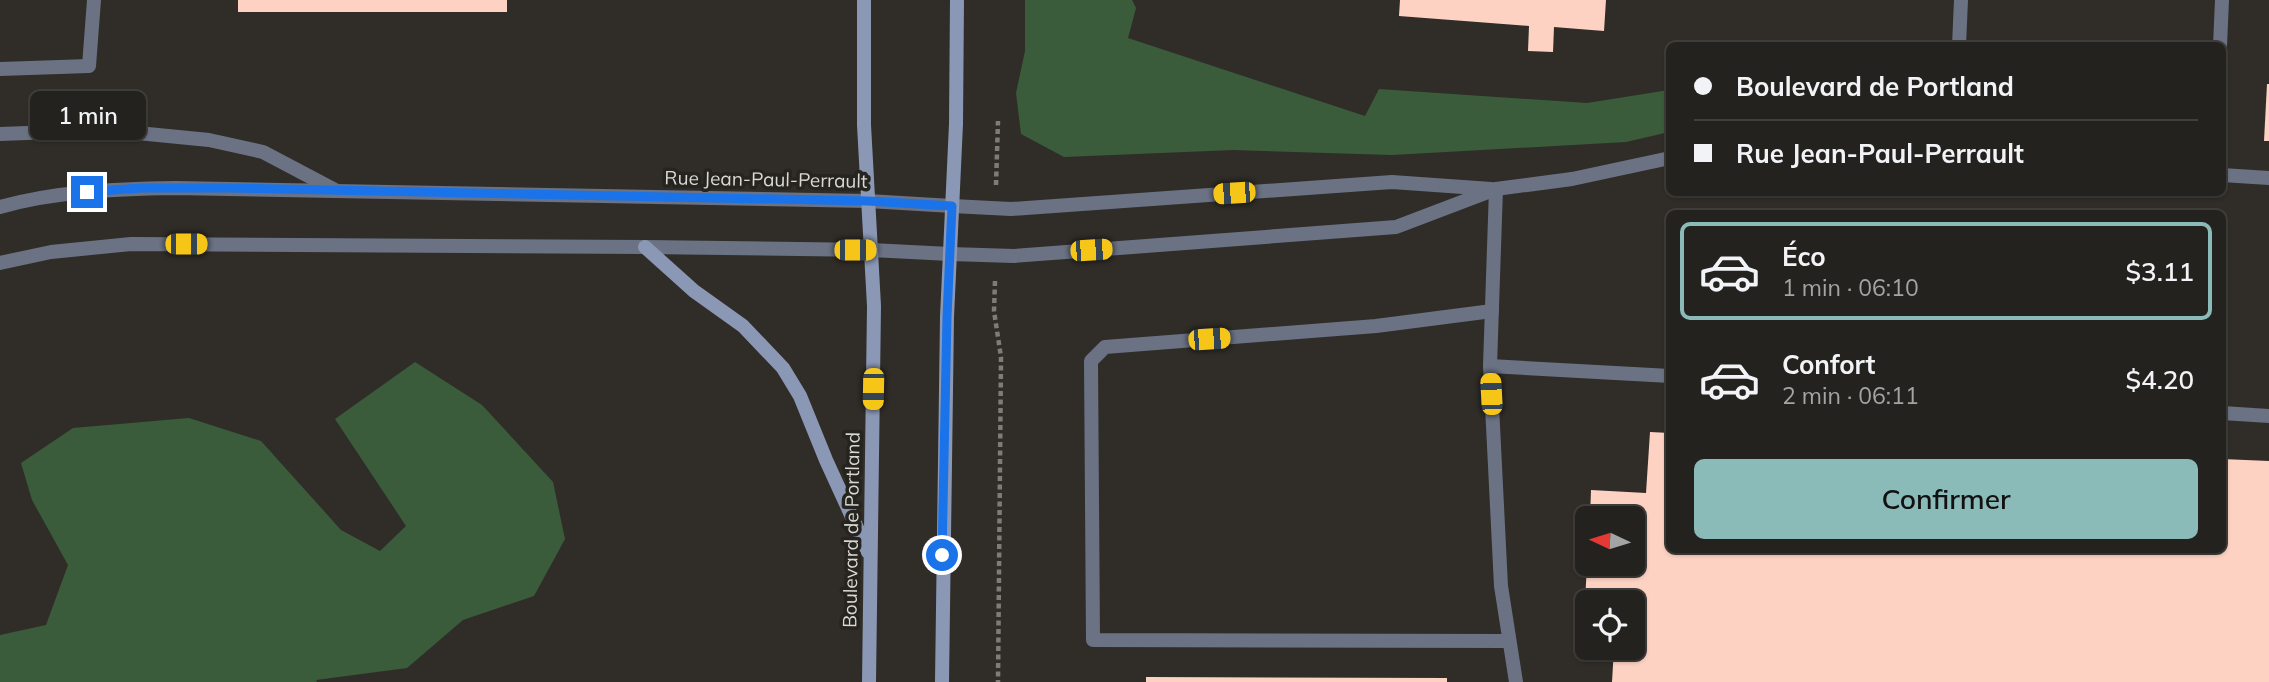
<!DOCTYPE html>
<html lang="fr">
<head>
<meta charset="utf-8">
<style>
	:root { --surface:#24221e; --page:#302f2b; --text:#f1f3f6; --muted:#a3a4a4; --line:#413f3c; --accent:#8bbbb9 }
	body { margin:0; font-family:Mulish,sans-serif; background:var(--page); color:var(--text); height:100vh; display:flex; flex-direction:column; font-size:26px; white-space:nowrap }
	* { box-sizing:border-box; margin:0 }
	p { font-size:23px; color:var(--muted) }
	.icon { flex:none; width:38px; height:38px; fill:none; stroke:currentColor; stroke-width:2; stroke-linecap:round; stroke-linejoin:round }
	.map { position:relative; flex:1; overflow:hidden }
	.side { position:absolute; left:1666px; top:210px; width:560px; height:343px; display:flex; flex-direction:column; background:var(--surface); border-radius:10px; box-shadow:0 2px 5px #0004,0 0 0 2px var(--line) }
	.side>* { flex:none }
	.guide { position:absolute; left:1666px; top:42px; width:560px; height:154px; border-radius:10px; box-shadow:0 2px 5px #0004,0 0 0 2px var(--line); display:grid; align-content:center; height:154px; padding:0 28px; background:var(--surface) }
	.needle { width:46px; rotate:274deg }
	.buttons { position:absolute; left:1575px; top:506px; display:grid; gap:14px }
	.buttons a { display:grid; place-items:center; width:70px; height:70px; border-radius:10px; background:var(--surface); box-shadow:0 2px 5px #0004,0 0 0 2px var(--line); font-size:35px }
	.end { position:absolute; width:32px; height:32px; margin:-16px; border:9px solid #1a73e8; background:#fff; box-shadow:0 0 0 4px #fff }
	.from { border-radius:50% }
	.bubble { position:absolute; height:49px; border-radius:10px; background:var(--surface); box-shadow:0 2px 5px #0004,0 0 0 2px var(--line); font-size:23px; font-weight:600; line-height:49px; text-align:center }
	.car { position:absolute; width:21px; height:42px; margin:-21px -10px; border-radius:9px; box-shadow:0 0 5px 2px #0007; background:linear-gradient(#f5c518 24%,#345 0 40%,#f5c518 0 76%,#345 0 86%,#f5c518 0) }
	.guide b { display:flex; align-items:center; gap:24px; height:66px; font-size:26px }
	.guide b+b { border-top:2px solid var(--line) }
	.guide i { width:18px; height:18px; background:var(--text) }
	ul { padding:12px 0 0; list-style:none }
	li { display:flex; align-items:center; gap:21px; height:98px; margin:0 14px 10px; padding:0 14px; border:4px solid transparent; border-radius:10px }
	li div { flex:1 }
	li b { display:block; font-size:26px }
	li em { font-style:normal; font-weight:600 }
	li.current { border-color:var(--accent) }
	li>.icon { width:63px; height:63px; stroke-width:1.5 }
	.cta { display:flex; gap:14px; margin-top:auto; padding:14px 28px }
	.cta a { flex:1; height:80px; border-radius:10px; background:var(--accent); color:#111; font-size:28px; font-weight:600; line-height:80px; text-align:center }
	.map>svg:first-child { display:block }
	.green { fill:#3b5c3b }
	.building { fill:#fed2c3 }
	.lines { fill:none; stroke-linecap:round; stroke-linejoin:round }
	.path { stroke:#7e7c78; stroke-width:4.5; stroke-dasharray:5 3.5; stroke-linecap:butt }
	.service { stroke:#6a7284; stroke-width:14 }
	.minor { stroke:#6a7284; stroke-width:14 }
	.tertiary { stroke:#6a7284; stroke-width:14 }
	.secondary { stroke:#8b98b5; stroke-width:14 }
	.route { stroke:#1a73e8; stroke-width:9 }
	.labels { text-anchor:middle; dominant-baseline:central; stroke-width:7; stroke-linejoin:round; paint-order:stroke }
	.street-label { font-size:19px; fill:#d9d8d5; stroke:#26241f }
</style>
</head>
<body>
<div class="map">
<svg width="2269" height="682" viewBox="0 0 2269 682">
	<rect width="100%" height="100%" fill="#302d28"/>
	<g class="green">
		<path d="M1025 0H1132L1136 8 1128 38 1365 116 1379 89 1587 103 1669 90V132L1626 142 1392 155 1233 150 1064 157 1021 134 1016 93 1025 51Z"/>
		<path d="M415 362 482 405 553 482 565 539 534 596 463 620 407 668 316 680 317 682H0V635L46 625 68 565 32 500 21 463 73 428 189 418 261 441 341 530 380 551 406 526 335 419Z"/>
	</g>
	<g class="building">
		<rect x="238" y="0" width="269" height="12"/>
		<path d="M1400 0H1606L1604 31 1554 27 1553 52 1528 51 1529 26 1399 16Z"/>
		<path d="M2267 84H2269V141H2264Z"/>
		<path d="M1650 432 1670 433V550H2222V459L2269 461V682H1612L1614 648H1633V602H1585L1587 564H1633V518H1590L1591 490 1646 493Z"/>
		<path d="M1585 605H1587V633H1584Z"/>
		<path d="M1146 677 1447 678V682H1146Z"/>
	</g>
	<g class="lines">
		<g class="path">
			<path d="M996 185 998 121"/>
			<path d="M995 281 994 311 1001 357 998 682"/>
		</g>
		<g class="service">
			<path d="M1959 46 1961 0"/>
			<path d="M2220 46 2222 0"/>
			<path d="M0 69 89 66 94 0"/>
			<path d="M0 134 107 130 209 140 263 152 335 190"/>
			<path d="M2222 175 2269 178"/>
			<path d="M1492 311 1376 326 1105 347 1091 361 1093 640 1509 641"/>
			<path d="M1490 366 1670 376"/>
			<path d="M2222 413 2269 416"/>
			<path d="M1516 682 1501 586 1490 366 1496 189 1572 179 1670 158"/>
		</g>
		<g class="minor">
			<path d="M952 206 1011 209 1392 182 1491 189"/>
			<path d="M950 254 1014 256 1396 227 1496 189"/>
		</g>
		<g class="tertiary">
			<path d="M0 207C57 191 116 189 175 188L868 201 952 206"/>
			<path d="M0 263 51 252 131 244 645 247 871 250 950 254"/>
		</g>
		<g class="secondary">
			<path d="M864 0V125L874 306 869 682"/>
			<path d="M645 247 694 291 743 326 783 368 800 396 826 460 868 552"/>
			<path d="M942 682 947 317 956 124 957 0"/>
		</g>
	</g>
	<g class="lines">
		<path class="route" d="M87 192 141 188H228L868 201 952 206 947 317 942 555"/>
	</g>
	<g class="labels">
		<g class="street-label">
			<text transform="translate(766 179) rotate(1)">Rue Jean-Paul-Perrault</text>
			<text transform="translate(851 530) rotate(-89)">Boulevard de Portland</text>
		</g>
	</g>
</svg>
<div class="buttons">
<a><svg class="needle" viewBox="-14 -14 28 28"><path d="M0-13l5 13h-10z" fill="#e53935"/><path d="M0 13l5-13h-10z" fill="#a3a4a4"/></svg></a>
<a><svg class="icon" aria-label="locate" viewBox="0 0 24 24"><circle cx="12" cy="12" r="6"/><path d="M12 2v4M12 18v4M2 12h4M18 12h4"/></svg></a>
</div>
<i class="end from" style="left:942px;top:555px"></i>
<i class="end" style="left:87px;top:192px"></i>
<div class="bubble" style="left:30px;top:91px;width:116px">1 min</div>
<i class="car" style="left:1234px;top:193px;rotate:266deg"></i>
<i class="car" style="left:186px;top:244px;rotate:90deg"></i>
<i class="car" style="left:855px;top:250px;rotate:90deg"></i>
<i class="car" style="left:1091px;top:250px;rotate:86deg"></i>
<i class="car" style="left:1209px;top:339px;rotate:86deg"></i>
<i class="car" style="left:873px;top:389px;rotate:181deg"></i>
<i class="car" style="left:1491px;top:394px;rotate:357deg"></i>
<div class="guide">
<b><i class="from"></i>Boulevard de Portland</b>
<b><i></i>Rue Jean-Paul-Perrault</b>
</div>
<section class="side">
<ul>
<li class="current"><svg class="icon" aria-label="car" viewBox="0 0 24 24"><path d="M5 17H2v-5l4-1 3-4h7l3 4 3 1v5h-3M9 17h6M6 11h13"/><circle cx="7" cy="17" r="2"/><circle cx="17" cy="17" r="2"/></svg><div><b>Éco</b><p>1 min · 06:10</p></div><em>$3.11</em></li>
<li><svg class="icon" aria-label="car" viewBox="0 0 24 24"><path d="M5 17H2v-5l4-1 3-4h7l3 4 3 1v5h-3M9 17h6M6 11h13"/><circle cx="7" cy="17" r="2"/><circle cx="17" cy="17" r="2"/></svg><div><b>Confort</b><p>2 min · 06:11</p></div><em>$4.20</em></li>
</ul>
<div class="cta"><a>Confirmer</a></div>
</section>
</div>
</body>
</html>
